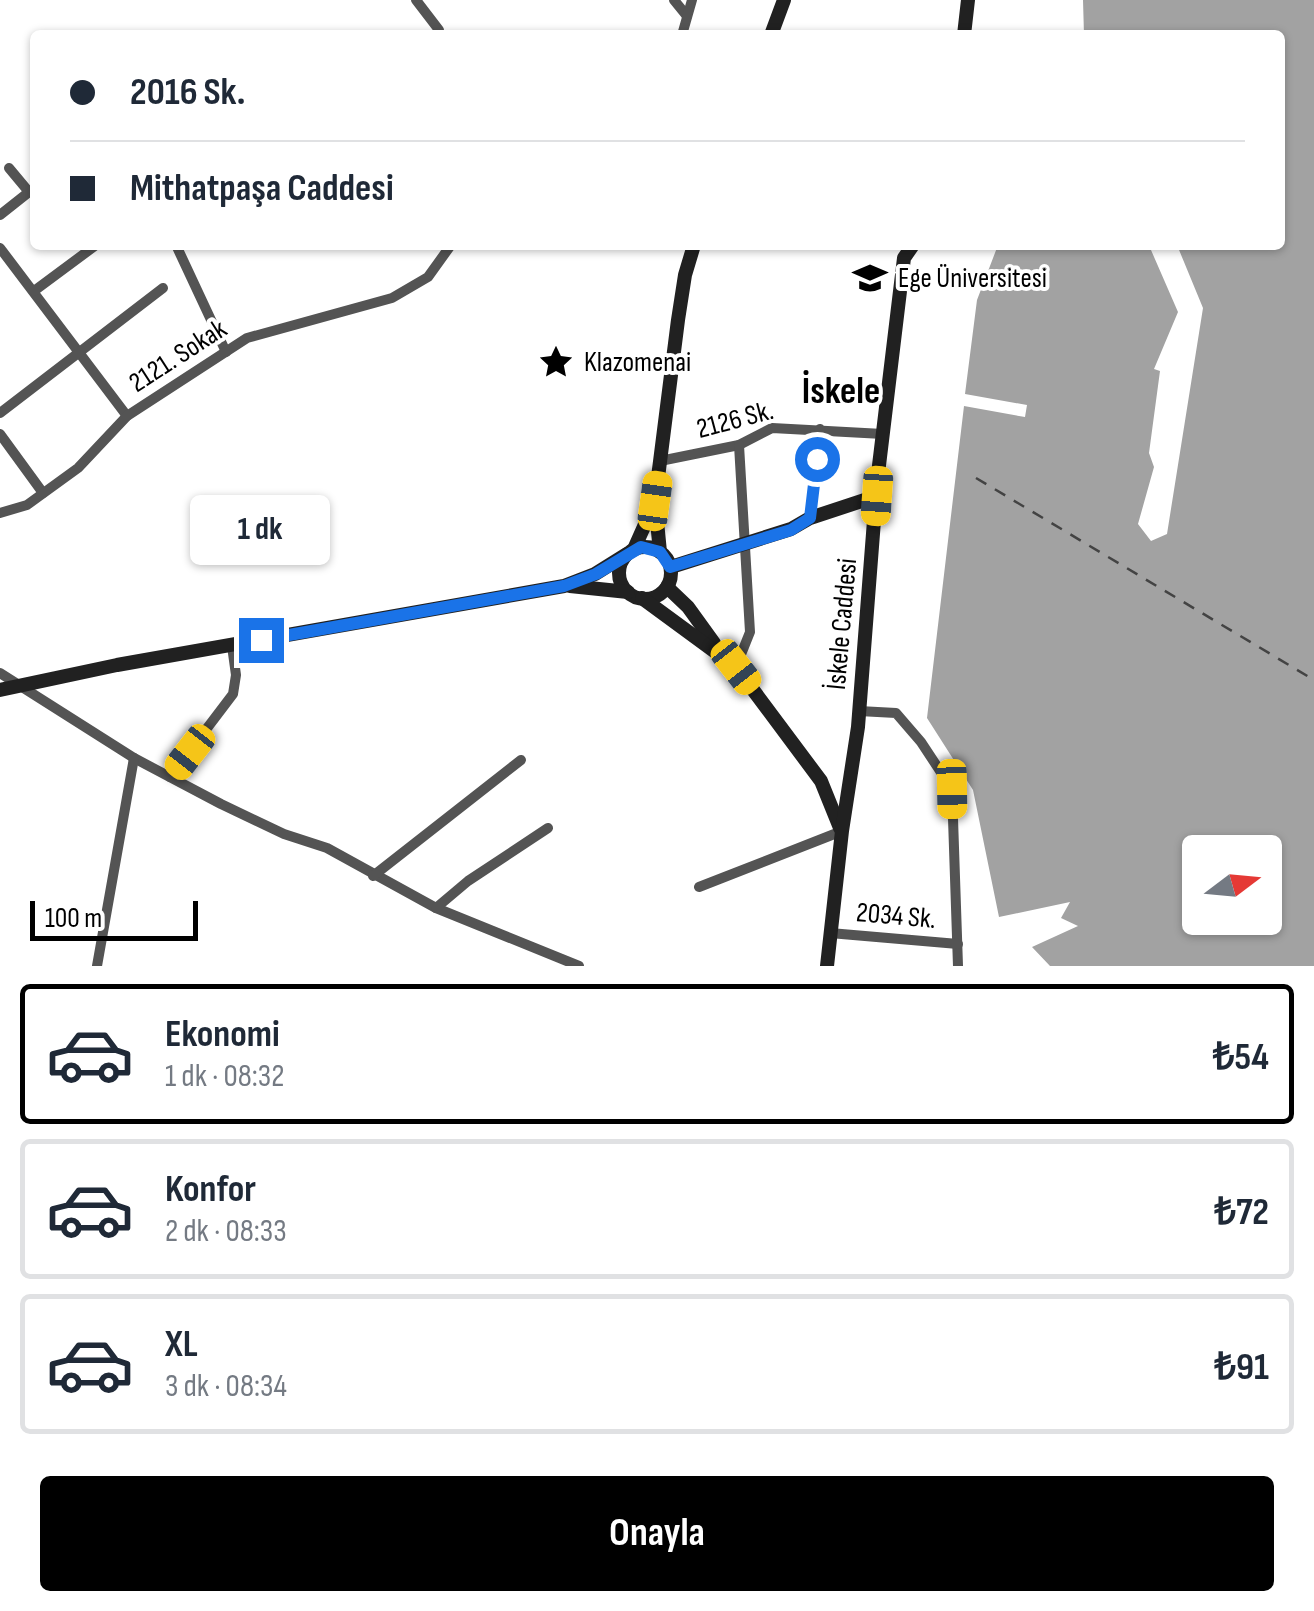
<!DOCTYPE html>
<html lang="tr">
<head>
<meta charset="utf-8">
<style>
	:root { --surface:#fff; --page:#f2f2f3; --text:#1f2937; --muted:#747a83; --line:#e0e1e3; --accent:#000 }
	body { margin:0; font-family:"Sofia Sans Condensed",sans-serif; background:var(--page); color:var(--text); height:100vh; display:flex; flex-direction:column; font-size:38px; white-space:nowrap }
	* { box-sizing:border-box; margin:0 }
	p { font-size:32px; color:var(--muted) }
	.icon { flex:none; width:55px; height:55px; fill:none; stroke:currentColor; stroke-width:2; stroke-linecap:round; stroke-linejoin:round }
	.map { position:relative; height:966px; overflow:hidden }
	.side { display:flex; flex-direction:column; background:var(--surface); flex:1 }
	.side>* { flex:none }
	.guide { position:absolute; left:30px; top:30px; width:1255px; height:220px; border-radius:10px; box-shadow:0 2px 8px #0004; display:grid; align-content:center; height:220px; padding:0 40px; background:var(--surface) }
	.needle { width:65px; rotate:74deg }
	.tools { position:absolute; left:1182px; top:835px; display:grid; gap:20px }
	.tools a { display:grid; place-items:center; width:100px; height:100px; border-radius:10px; background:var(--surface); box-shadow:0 2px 8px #0004; font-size:50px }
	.scale { position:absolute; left:30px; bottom:25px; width:168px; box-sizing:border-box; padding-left:10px; border:5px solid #000; border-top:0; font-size:28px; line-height:35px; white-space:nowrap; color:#000; -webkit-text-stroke:8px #fff; paint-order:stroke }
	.end { position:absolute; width:45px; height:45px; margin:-22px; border:12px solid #1a73e8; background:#fff; box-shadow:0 0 0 5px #fff }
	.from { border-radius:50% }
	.bubble { position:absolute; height:70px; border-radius:10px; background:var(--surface); box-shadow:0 2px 8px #0004; font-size:32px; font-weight:700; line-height:70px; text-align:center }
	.car { position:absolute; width:30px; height:60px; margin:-30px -15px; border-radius:12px; box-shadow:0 0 8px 2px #0007; background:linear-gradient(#f5c518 24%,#345 0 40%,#f5c518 0 76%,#345 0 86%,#f5c518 0) }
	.guide b { display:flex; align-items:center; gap:35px; height:95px; font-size:38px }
	.guide b+b { border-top:2px solid var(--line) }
	.guide i { width:25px; height:25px; background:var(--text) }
	ul { padding:18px 0 0; list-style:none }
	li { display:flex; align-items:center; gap:30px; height:140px; margin:0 20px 15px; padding:0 20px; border:5px solid var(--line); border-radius:10px }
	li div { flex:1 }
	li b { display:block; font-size:38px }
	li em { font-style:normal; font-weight:700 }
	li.active { border-color:var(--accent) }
	li>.icon { width:90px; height:90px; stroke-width:1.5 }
	.primary-button { display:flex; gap:20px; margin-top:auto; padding:20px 40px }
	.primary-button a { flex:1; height:115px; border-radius:10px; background:var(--accent); color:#fff; font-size:40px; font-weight:700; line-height:115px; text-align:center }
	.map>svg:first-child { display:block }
	.water { fill:#a2a2a2; fill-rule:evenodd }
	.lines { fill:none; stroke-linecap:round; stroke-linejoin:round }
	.ferry { stroke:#434343; stroke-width:2.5; stroke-dasharray:12 10; stroke-linecap:butt }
	.street { stroke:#545454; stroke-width:10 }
	.secondary { stroke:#212121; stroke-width:14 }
	.route { stroke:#1a73e8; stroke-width:12 }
	.labels { text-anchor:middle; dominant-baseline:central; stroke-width:8; stroke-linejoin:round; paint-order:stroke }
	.poi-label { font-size:28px; fill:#000; stroke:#fff; text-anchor:start }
	.street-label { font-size:28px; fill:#000; stroke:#fff }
	.district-label { font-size:38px; font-weight:bold; fill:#000; stroke:#fff }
</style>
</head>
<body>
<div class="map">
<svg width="1314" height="966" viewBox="0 0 1314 966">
	<rect width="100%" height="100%" fill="#fff"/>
	<path class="water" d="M1083 0H1314V966H1050L1032 947 1078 926 1061 918 1070 902 999 917 973 790 927 718 964 406 1025 417 1027 405 965 394 977 300 998 245H1146L1151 250 1178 312 1154 369 1160 371 1149 453 1154 467 1138 524 1151 541 1167 534 1203 308 1177 245H1280V35H1084ZM1200 852H1265V918H1200Z"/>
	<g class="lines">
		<path class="ferry" d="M976 478 1314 680"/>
		<g class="street">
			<path d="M416 0 439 30"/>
			<path d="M674 0 687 16"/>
			<path d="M682 35 692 0"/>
			<path d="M0 215 29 192 9 168"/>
			<path d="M176 245 226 352"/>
			<path d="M0 248 127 416"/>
			<path d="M34 291 96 245"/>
			<path d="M0 413 163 288"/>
			<path d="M0 434 43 493"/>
			<path d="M660 461 739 445 772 428 883 434"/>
			<path d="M0 513 27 505 78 468 127 416 247 338 392 298 428 277 451 245"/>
			<path d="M810 518 820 429"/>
			<path d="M736 667 750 632 739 445"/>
			<path d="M0 673 134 758 221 804 284 834 327 848 436 908 579 966"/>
			<path d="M859 711 896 713 921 742 952 789 958 966"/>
			<path d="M170 777 233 694 236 675 232 646"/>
			<path d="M373 876 521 760"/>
			<path d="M699 887 842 831"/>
			<path d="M436 908 468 881 548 828"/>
			<path d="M830 933 958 944"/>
			<path d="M97 966 134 758"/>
		</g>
		<g class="secondary">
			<path d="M771 35 784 0"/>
			<path d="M964 35 968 0"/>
			<circle cx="645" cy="573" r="26"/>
			<path d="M634 549 655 502"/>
			<path d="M660 552 655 501 678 320 685 275 694 245"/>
			<path d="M671 567 791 529 810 518 877 496"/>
			<path d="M570 586 628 592"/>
			<path d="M667 587 688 607 714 643"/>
			<path d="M642 598 736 667 821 781 840 828"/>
			<path d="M0 690 117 665 564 586 595 574 627 554"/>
			<path d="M827 966 842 831 858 727 877 482 904 258 913 245"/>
		</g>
	</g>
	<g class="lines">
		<path class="route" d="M261 640 564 586 596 574 641 547 660 552 670 567 791 530 810 518 817 459"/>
	</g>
	<defs>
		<g id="university-bare" transform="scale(2.7)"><path d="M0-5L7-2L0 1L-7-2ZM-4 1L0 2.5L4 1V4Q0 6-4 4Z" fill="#000" stroke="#fff" stroke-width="2.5" paint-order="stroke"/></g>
		<g id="sight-bare" transform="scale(2.7)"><path d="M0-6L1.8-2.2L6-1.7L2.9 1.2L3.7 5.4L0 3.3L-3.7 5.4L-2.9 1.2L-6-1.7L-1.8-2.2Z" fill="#000" stroke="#fff" stroke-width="2.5" paint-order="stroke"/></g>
	</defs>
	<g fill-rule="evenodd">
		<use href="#university-bare" x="870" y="278"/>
		<use href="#sight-bare" x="556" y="362"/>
	</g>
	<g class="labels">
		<g class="poi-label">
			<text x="898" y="278">Ege Üniversitesi</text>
			<text x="584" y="362">Klazomenai</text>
		</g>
		<g class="street-label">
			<text transform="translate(178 356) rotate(-33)">2121. Sokak</text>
			<text transform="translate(735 420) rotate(-15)">2126 Sk.</text>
			<text transform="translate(842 624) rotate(-85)">İskele Caddesi</text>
			<text transform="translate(896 916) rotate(5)">2034 Sk.</text>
		</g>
		<g class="district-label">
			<text x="841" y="391">İskele</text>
		</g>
	</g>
</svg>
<div class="tools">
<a><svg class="needle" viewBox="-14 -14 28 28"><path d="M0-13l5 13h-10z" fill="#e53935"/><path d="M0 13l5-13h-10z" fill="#747a83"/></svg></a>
</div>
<div class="scale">100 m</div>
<i class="end from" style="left:817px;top:459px"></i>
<i class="end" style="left:261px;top:640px"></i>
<div class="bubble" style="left:190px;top:495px;width:140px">1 dk</div>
<i class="car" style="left:877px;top:496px;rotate:184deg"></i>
<i class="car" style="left:655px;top:501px;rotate:8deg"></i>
<i class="car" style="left:736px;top:667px;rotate:142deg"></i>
<i class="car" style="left:190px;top:752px;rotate:218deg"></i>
<i class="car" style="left:952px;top:789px;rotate:179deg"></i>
<div class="guide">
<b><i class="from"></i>2016 Sk.</b>
<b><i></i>Mithatpaşa Caddesi</b>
</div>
</div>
<section class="side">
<ul>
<li class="active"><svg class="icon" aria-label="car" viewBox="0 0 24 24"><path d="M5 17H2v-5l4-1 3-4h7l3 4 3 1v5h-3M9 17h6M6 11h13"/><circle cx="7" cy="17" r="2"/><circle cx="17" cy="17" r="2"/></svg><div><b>Ekonomi</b><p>1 dk · 08:32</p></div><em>₺54</em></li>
<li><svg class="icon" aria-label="car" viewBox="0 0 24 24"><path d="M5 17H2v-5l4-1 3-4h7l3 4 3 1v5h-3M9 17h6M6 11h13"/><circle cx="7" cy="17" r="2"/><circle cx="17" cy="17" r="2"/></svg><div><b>Konfor</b><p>2 dk · 08:33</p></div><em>₺72</em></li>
<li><svg class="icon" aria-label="car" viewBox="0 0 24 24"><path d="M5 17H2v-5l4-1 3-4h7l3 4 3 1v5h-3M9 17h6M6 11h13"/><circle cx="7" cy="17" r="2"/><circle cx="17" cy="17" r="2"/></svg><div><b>XL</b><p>3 dk · 08:34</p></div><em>₺91</em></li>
</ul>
<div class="primary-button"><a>Onayla</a></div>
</section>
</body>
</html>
